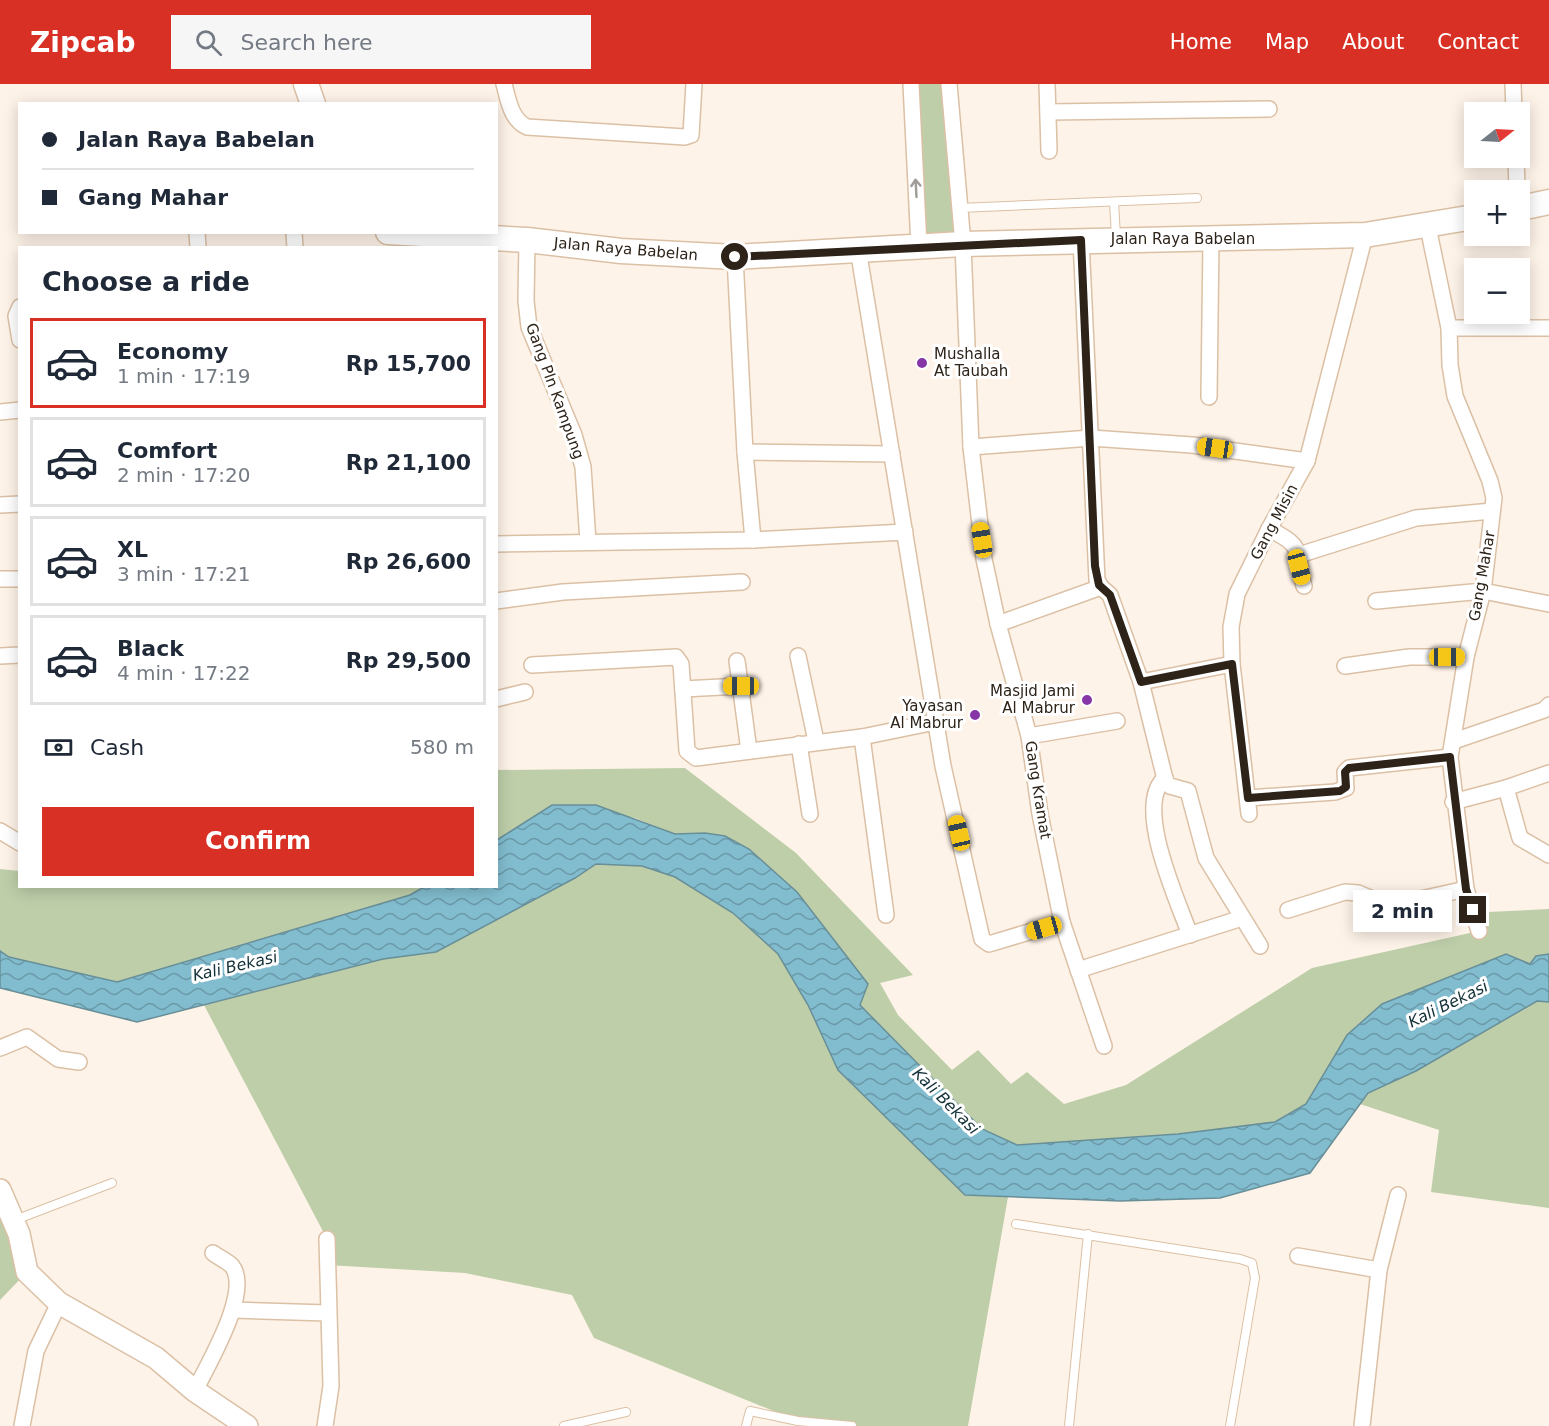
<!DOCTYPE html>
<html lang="en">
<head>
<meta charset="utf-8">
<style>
	:root { --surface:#fff; --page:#f6f6f7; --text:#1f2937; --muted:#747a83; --line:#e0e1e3; --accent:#d93025 }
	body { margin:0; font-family:"DejaVu Sans",sans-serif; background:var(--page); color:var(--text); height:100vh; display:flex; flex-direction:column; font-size:22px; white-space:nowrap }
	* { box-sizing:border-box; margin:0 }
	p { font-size:20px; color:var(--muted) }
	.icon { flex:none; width:33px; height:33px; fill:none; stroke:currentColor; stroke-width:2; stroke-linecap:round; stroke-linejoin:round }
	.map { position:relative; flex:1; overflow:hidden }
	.side { position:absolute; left:18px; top:162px; width:480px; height:642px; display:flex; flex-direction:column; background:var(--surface); border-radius:0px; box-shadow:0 3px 15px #0003 }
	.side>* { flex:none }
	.guide { position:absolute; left:18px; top:18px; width:480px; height:132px; border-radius:0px; box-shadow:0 3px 15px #0003; display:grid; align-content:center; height:132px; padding:0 24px; background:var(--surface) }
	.needle { width:39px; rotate:72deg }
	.controls { position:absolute; left:1464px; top:18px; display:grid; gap:12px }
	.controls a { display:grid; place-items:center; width:66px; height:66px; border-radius:0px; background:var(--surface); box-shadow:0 3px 15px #0003; font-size:30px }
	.end { position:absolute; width:27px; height:27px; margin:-14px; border:8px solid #2d2319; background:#fff; box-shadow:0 0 0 3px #fff }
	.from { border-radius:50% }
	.bubble { position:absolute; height:42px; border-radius:0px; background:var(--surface); box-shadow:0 3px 15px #0003; font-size:20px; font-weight:800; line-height:42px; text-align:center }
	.car { position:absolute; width:18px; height:36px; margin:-18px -9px; border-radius:8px; box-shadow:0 0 4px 2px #0007; background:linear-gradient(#f5c518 24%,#345 0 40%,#f5c518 0 76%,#345 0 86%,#f5c518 0) }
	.guide b { display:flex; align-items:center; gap:21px; height:57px; font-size:22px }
	.guide b+b { border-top:2px solid var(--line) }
	.guide i { width:15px; height:15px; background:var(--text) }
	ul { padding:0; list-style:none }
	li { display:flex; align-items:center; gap:18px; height:90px; margin:0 12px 9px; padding:0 12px; border:3px solid var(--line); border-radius:0px }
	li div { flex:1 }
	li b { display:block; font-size:22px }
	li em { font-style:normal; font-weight:800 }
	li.selected { border-color:var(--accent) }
	li>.icon { width:54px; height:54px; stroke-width:1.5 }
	h2 { padding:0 24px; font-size:27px; line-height:72px }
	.pay { display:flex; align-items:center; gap:15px; height:66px; padding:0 24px; font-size:22px }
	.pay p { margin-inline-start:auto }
	.button { display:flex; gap:12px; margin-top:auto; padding:12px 24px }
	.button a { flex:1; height:69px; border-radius:0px; background:var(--accent); color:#fff; font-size:24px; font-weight:800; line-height:69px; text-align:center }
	header { display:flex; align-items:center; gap:36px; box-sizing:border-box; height:84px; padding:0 30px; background:var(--accent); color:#fff }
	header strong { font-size:28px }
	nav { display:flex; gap:33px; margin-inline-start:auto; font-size:21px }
	.search { width:420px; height:54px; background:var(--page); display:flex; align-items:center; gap:15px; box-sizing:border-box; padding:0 21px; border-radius:0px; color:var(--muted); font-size:22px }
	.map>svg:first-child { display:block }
	.grass { fill:#becea9 }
	.water { fill:url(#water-waves); stroke:#688f98; stroke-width:1.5 }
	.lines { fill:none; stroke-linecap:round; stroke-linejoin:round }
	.lane-casing { stroke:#dbc0a5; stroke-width:10 }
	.street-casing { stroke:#dbc0a5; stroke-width:18 }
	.secondary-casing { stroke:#dbc0a5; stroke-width:24 }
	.primary-casing { stroke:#dbc0a5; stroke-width:27 }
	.lane { stroke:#fff; stroke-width:8 }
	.street { stroke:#fff; stroke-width:15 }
	.secondary { stroke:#fff; stroke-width:21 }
	.primary { stroke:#fff; stroke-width:24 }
	.oneway { stroke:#a09c98 }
	.route { stroke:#2d2319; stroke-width:8 }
	.poi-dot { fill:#8636a6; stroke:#fff; stroke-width:2 }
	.labels { text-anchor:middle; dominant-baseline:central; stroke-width:6; stroke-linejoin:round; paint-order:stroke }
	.street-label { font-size:15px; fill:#2d2319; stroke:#fff }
	.poi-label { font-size:15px; fill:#2d2319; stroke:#fff; text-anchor:end }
	.water-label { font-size:16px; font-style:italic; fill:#133039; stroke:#fff }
</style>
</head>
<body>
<header>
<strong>Zipcab</strong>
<div class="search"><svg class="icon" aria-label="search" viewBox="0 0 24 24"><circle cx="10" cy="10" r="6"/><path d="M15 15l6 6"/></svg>Search here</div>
<nav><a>Home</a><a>Map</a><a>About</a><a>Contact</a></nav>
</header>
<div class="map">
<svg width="1549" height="1342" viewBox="0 0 1549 1342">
	<defs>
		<pattern id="water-waves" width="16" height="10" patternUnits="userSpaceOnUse" patternTransform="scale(1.5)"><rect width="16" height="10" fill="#82bdcf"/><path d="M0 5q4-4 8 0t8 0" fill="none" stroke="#6b99a7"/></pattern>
	</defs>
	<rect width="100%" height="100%" fill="#fef3e8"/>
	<g class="grass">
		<path d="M911 0H949L963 160 919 162Z"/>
		<path d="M685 684 796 769 913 891 880 899 898 931 952 986 978 966 1011 1000 1027 988 1064 1020 1126 1001 1312 884 1479 847 1488 828 1549 825V870L1537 872 1530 881 1439 898 1382 920 1347 951 1306 1020 1275 1038 1178 1050 1017 1062 982 1045 860 921 867 900 797 808 749 765 725 752 705 749 675 750 635 734 552 721 497 756V686Z"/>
		<path d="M619 779 642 782 675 793 706 811 733 829 778 870 808 921 838 986 965 1111 1008 1113 968 1342H852L798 1337 594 1254 572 1211 465 1189 327 1181V1155L204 921 383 875 436 868 575 794 596 780Z"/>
		<path d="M0 785 19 787 20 802 424 803 410 811 117 898 9 873 0 867Z"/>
		<path d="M1537 917 1549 918V1124L1431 1108 1439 1046 1360 1020 1368 1009 1416 987Z"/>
		<path d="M0 1130 27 1188 0 1216Z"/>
	</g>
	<path class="water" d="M552 721H596L675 750 705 749 725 752 749 765 797 808 868 900 860 921 982 1045 1017 1061 1178 1050 1275 1038 1306 1020 1347 951 1382 920 1506 870 1530 880 1536 872 1549 870V918L1537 917 1416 987 1368 1009 1310 1089 1220 1114 1120 1117 965 1111 838 986 808 921 778 870 733 829 675 793 642 782 596 780 575 794 436 868 383 875 137 938 0 904V867L9 873 117 898 410 811 424 803 496 802 497 756Z"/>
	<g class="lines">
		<g class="lane-casing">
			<g id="lane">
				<path d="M1114 118 1116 152"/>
				<path d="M959 124 1197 114"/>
				<path d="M15 1136 112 1099"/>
				<path d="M1016 1140 1240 1175 1252 1179 1255 1194 1230 1342"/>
				<path d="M564 1342 626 1328"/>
				<path d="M746 1342 750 1327 798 1337 852 1342"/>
				<path d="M1069 1342 1088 1150"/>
			</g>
		</g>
		<g class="street-casing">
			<g id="street">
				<path d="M504 0C508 15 511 36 527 43L685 53 691 51 694 0"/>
				<path d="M911 0 919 162"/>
				<path d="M949 0 963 160 971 363 984 475 998 540 1029 652 1040 730 1062 838 1104 962"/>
				<path d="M1047 0 1049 67"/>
				<path d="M1513 0 1514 28"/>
				<path d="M1048 28 1269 25"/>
				<path d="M1516 74 1517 106"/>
				<path d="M1428 143 1449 244 1450 281 1455 312 1490 397 1494 414 1483 507 1466 573 1450 673 1466 805 1479 847"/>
				<path d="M197 148 198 164"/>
				<path d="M294 148 295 164"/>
				<path d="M527 156 526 217 529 243 574 351 583 383 588 458"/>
				<path d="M1081 156 1097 496 1101 503 1110 511 1141 598 1166 699 1170 702 1188 707 1206 774 1260 862"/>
				<path d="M858 165 943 682 982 855 989 860 1062 838"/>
				<path d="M735 173 745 368 753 456"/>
				<path d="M20 223 16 232 20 256"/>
				<path d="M1449 244H1549"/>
				<path d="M1209 313 1211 156"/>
				<path d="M0 328 20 326"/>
				<path d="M971 363 1091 354 1192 361 1307 377"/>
				<path d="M745 368 892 370"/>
				<path d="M0 421 20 420"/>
				<path d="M1269 445C1306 463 1294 466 1304 502"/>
				<path d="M496 460 753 456 905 448"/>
				<path d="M1299 471 1416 434 1492 427"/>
				<path d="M0 495H20"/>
				<path d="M496 517 563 508 742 498"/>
				<path d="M1376 517 1483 507 1549 520"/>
				<path d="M998 540 1101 503"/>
				<path d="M0 572 20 571"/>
				<path d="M798 572 816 657"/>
				<path d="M737 577 749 667"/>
				<path d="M532 581 676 573 681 580 687 667 696 674 862 653 935 638"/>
				<path d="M1345 582 1409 573H1466"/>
				<path d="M1141 598 1232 580"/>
				<path d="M683 605 741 602"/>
				<path d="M496 615 525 608"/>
				<path d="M1029 652 1117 637"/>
				<path d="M862 653 886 831"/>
				<path d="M1454 657 1544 626 1549 621"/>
				<path d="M799 660 810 730"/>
				<path d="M1165 694C1133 721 1178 817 1190 851"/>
				<path d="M1506 704 1549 689"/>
				<path d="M1248 714 1335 708 1346 704 1345 688 1349 684 1450 673"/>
				<path d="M1453 718 1506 704 1520 754 1549 771"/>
				<path d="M1249 730 1232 580 1231 543 1237 510 1269 445 1307 377 1365 151"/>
				<path d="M0 747 20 759"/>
				<path d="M1288 826 1345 808 1358 809 1389 822 1466 805"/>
				<path d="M1078 886 1242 834"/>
				<path d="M0 964 27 953 58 975 79 978"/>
				<path d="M1298 1172 1379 1186"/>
				<path d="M234 1226 327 1229"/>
				<path d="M195 1307C207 1281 252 1208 232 1182 227 1177 218 1173 213 1169"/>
				<path d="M22 1342 36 1267 59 1219"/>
				<path d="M325 1342 331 1302 327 1155"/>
				<path d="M1362 1342 1379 1186 1398 1111"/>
			</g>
		</g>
		<g class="secondary-casing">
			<path id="secondary" d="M0 1106 19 1150 27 1188 59 1219 156 1274 195 1307 247 1342"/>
		</g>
		<g class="primary-casing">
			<g id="primary">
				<path d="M306 0 313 20"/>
				<path d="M1520 124 1549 118"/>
				<path d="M388 148 527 156 621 167 735 173 963 160 1365 151 1474 133"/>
			</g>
		</g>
		<use href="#lane" class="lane"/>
		<use href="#street" class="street"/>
		<use href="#secondary" class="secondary"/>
		<use href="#primary" class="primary"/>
	</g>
	<defs><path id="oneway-shaft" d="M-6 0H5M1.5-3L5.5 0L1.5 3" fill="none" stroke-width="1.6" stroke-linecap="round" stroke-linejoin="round" transform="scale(1.5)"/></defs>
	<use class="oneway" href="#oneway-shaft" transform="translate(916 104) rotate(-93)"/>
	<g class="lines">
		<path class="route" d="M735 173 1081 156 1095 482 1099 501 1110 511 1141 598 1232 580 1248 714 1340 707 1346 703 1345 688 1349 684 1450 673 1466 805 1473 826"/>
	</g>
	<g class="poi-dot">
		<circle cx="922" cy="279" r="6"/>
		<circle cx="1087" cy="616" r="6"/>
		<circle cx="975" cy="631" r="6"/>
	</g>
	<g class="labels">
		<g class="street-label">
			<text x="1183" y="155">Jalan Raya Babelan</text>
			<text transform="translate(626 165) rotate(5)">Jalan Raya Babelan</text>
			<text transform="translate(555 307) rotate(70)">Gang Pln Kampung</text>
			<text transform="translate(1274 438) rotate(-62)">Gang Misin</text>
			<text transform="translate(1482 492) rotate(-80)">Gang Mahar</text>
			<text transform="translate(1038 706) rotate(81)">Gang Kramat</text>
		</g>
		<g class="poi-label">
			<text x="934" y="270" text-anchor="start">Mushalla<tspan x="934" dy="17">At Taubah</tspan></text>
			<text x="1075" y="607">Masjid Jami<tspan x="1075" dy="17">Al Mabrur</tspan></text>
			<text x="963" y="622">Yayasan<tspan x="963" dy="17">Al Mabrur</tspan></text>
		</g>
		<g class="water-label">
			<text transform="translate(235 882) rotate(-13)">Kali Bekasi</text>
			<text transform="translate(1448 920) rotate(-26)">Kali Bekasi</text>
			<text transform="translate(946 1017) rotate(45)">Kali Bekasi</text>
		</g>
	</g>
</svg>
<div class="controls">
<a><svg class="needle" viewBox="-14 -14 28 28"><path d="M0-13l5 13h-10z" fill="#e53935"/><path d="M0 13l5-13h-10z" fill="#747a83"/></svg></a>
<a>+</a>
<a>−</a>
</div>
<i class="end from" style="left:735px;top:173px"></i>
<i class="end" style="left:1473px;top:826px"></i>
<div class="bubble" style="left:1353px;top:806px;width:99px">2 min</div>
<i class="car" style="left:1215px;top:364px;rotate:278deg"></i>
<i class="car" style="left:982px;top:456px;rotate:351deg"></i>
<i class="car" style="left:1299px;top:483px;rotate:165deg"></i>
<i class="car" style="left:1447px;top:573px;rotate:90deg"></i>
<i class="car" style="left:741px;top:602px;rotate:270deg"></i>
<i class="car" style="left:959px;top:749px;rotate:347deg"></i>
<i class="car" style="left:1044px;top:844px;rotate:254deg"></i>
<div class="guide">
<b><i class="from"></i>Jalan Raya Babelan</b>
<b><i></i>Gang Mahar</b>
</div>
<section class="side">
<h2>Choose a ride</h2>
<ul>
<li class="selected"><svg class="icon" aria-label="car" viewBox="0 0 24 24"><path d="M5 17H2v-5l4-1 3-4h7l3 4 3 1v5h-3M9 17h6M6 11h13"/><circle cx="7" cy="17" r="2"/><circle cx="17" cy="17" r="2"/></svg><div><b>Economy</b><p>1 min · 17:19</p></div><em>Rp 15,700</em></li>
<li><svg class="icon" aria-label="car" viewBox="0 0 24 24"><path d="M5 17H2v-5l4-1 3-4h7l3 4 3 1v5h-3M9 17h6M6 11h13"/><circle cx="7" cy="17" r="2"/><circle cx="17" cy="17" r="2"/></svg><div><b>Comfort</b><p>2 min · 17:20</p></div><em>Rp 21,100</em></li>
<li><svg class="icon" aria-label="car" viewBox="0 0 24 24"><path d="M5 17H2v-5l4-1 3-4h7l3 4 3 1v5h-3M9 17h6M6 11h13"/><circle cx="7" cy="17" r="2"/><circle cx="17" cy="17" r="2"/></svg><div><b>XL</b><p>3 min · 17:21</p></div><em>Rp 26,600</em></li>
<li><svg class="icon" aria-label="car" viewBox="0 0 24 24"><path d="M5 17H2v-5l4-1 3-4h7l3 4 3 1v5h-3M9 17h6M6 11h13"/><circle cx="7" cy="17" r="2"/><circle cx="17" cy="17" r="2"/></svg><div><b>Black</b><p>4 min · 17:22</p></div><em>Rp 29,500</em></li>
</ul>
<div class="pay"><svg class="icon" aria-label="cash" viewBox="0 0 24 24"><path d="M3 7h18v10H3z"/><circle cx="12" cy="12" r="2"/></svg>Cash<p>580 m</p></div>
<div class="button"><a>Confirm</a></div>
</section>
</div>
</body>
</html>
